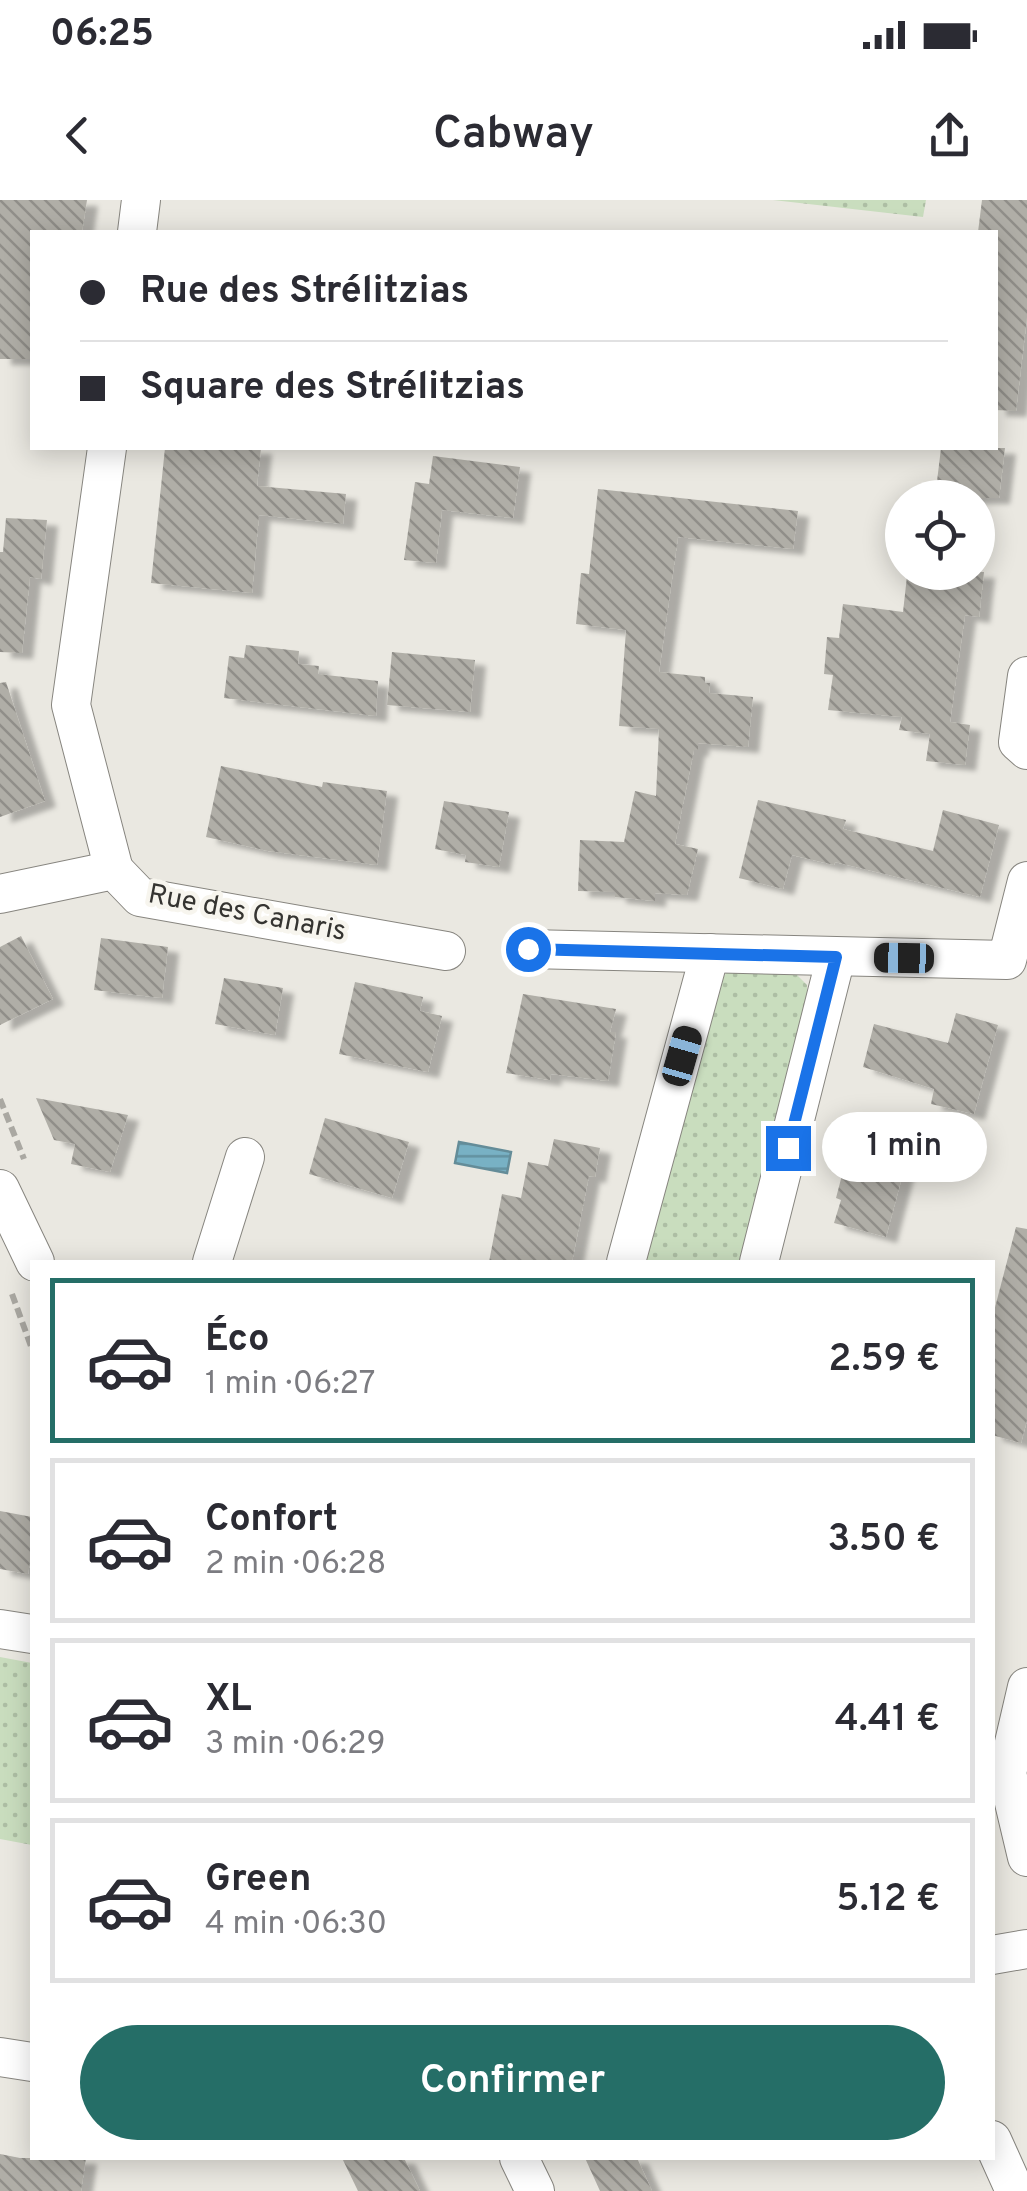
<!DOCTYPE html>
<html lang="fr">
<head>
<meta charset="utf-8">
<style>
	:root { --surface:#fff; --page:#f2f2f3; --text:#2b2b33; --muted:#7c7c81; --line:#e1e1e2; --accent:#256e67 }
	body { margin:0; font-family:Overpass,sans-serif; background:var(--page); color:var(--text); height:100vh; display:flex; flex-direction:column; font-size:38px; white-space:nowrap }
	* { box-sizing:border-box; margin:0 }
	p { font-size:32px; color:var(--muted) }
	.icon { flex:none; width:55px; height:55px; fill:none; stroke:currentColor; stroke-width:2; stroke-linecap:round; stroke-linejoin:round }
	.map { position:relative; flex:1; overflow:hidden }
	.drawer { position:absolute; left:30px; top:1060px; width:965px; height:900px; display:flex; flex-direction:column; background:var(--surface); border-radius:0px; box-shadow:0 5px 25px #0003 }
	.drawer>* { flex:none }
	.guide { position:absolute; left:30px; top:30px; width:968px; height:220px; border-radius:0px; box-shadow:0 5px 25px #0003; display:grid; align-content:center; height:220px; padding:0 50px; background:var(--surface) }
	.fabs { position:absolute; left:885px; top:280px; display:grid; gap:20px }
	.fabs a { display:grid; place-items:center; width:110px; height:110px; border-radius:50%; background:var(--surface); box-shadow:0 5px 25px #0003; font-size:50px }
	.end { position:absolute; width:45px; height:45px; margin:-22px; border:12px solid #1a73e8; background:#fff; box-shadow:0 0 0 5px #fff }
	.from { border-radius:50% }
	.bubble { position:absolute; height:70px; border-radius:35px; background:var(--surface); box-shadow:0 5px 25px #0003; font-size:32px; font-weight:600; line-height:70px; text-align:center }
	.car { position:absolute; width:30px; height:60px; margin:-30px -15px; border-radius:12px; box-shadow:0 0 8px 2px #0007; background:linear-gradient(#222 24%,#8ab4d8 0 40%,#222 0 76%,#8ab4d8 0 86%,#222 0) }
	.guide b { display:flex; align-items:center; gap:35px; height:95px; font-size:38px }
	.guide b+b { border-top:2px solid var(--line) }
	.guide i { width:25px; height:25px; background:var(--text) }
	ul { padding:18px 0 0; list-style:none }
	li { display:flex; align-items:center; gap:30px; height:165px; margin:0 20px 15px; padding:0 30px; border:5px solid var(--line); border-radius:0px }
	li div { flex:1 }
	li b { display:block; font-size:38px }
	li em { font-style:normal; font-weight:600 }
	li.on { border-color:var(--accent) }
	li>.icon { width:90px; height:90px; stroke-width:1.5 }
	.cta { display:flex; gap:20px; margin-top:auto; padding:20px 50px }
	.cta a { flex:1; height:115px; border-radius:60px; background:var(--accent); color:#fff; font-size:40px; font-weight:600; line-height:115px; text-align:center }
	.status { display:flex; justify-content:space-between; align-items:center; height:70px; padding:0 50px; background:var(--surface); direction:ltr }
	.status svg { height:28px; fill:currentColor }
	header { display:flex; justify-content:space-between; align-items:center; height:130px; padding:0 50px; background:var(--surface); font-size:45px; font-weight:600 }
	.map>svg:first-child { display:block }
	.green { fill:url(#green-dots) }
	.water { fill:url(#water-rules); stroke:#648c98; stroke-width:2.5 }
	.building { fill:url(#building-back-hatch); filter:url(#shadow) }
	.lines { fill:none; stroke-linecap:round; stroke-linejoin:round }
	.minor-casing { stroke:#87857f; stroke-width:40 }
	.path { stroke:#aaa8a2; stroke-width:6; stroke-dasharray:10 5; stroke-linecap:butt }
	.minor { stroke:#fff; stroke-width:38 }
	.route { stroke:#1a73e8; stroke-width:12 }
	.labels { text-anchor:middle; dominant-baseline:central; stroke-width:9; stroke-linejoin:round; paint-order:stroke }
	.street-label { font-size:28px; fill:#353431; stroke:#f7f5ee }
</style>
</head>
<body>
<div class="status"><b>06:25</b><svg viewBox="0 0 49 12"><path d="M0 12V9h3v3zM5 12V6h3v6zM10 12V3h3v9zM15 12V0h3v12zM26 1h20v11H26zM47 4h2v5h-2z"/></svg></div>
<header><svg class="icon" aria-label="back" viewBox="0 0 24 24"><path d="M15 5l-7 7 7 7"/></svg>Cabway<svg class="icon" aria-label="share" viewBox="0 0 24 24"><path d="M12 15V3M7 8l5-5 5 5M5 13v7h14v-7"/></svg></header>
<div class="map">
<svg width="1027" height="1991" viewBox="0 0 1027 1991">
	<defs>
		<pattern id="green-dots" width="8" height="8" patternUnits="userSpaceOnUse" patternTransform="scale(2.5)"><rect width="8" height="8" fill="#c9ddbe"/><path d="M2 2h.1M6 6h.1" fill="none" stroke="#adbea4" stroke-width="1.8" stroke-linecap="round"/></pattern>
		<pattern id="water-rules" width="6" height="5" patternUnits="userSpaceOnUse" patternTransform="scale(2.5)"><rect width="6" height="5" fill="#78b1c4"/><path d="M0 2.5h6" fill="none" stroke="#6391a0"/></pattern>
		<pattern id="building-back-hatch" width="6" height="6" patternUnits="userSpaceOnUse" patternTransform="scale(2.5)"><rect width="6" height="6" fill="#b0aea7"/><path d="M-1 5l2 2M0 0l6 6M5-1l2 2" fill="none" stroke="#908e89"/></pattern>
		<filter id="shadow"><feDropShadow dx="11" dy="6" stdDeviation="2.5" flood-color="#0004"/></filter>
	</defs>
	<rect width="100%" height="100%" fill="#eae8e1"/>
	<g class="green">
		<path d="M773 0H926L923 17Z"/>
		<path d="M792 770 807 785V798L739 1062H641L717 786 727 772Z"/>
		<path d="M0 1457 32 1463V1645L0 1639Z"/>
	</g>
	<path class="water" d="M459 942 511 952 507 973 455 963Z"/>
	<g class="building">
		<path d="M0 0H87L82 32H32V159H0Z"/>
		<path d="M982 0H1027V117L1016 211 995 210V32H978Z"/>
		<path d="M165 248H261L257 286 346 294 343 324 259 315 252 393 151 383Z"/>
		<path d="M941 248H1005L999 298H935Z"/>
		<path d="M433 256 520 267 513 318 442 310 436 363 404 360 415 282 429 284Z"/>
		<path d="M598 289 798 311 793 349 678 337 659 472 705 477V483H710L709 493 753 497 748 547 698 543V550H694L675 644 698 649 687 695 655 693V701L615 697V692L578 691 580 640 624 642 635 591 656 596 659 529 619 526 626 430 576 424 581 373 589 374Z"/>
		<path d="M6 318 47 320 41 379 30 377 22 453 0 452V352H3Z"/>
		<path d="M921 372H984L979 417 965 415 950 522 970 525 965 565 926 561 930 534 899 530 902 517 828 510 833 475 824 474 827 437 839 438 843 404 903 412 907 376 920 377Z"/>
		<path d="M246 445 299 451 298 464 319 466 318 474 378 481 376 516 224 498 229 456 244 458Z"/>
		<path d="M392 452 475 460 470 512 387 505Z"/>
		<path d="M6 482 45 601 0 617V483Z"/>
		<path d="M221 566 322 587 323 582 387 591 377 665 268 651 206 637Z"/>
		<path d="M758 600 846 620 843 629 933 651 943 610 999 625 980 697 835 662 834 665 792 655 783 689 739 678Z"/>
		<path d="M444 601 509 612 499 667 465 662 466 655 435 649Z"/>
		<path d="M21 736 53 799 0 825V747Z"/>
		<path d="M101 738 168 747 162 798 94 790Z"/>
		<path d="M224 778 283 788 275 835 215 824Z"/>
		<path d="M355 782 423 797 420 811 442 816 428 872 339 854Z"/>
		<path d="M523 794 616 809 610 832H616L608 881 551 874 550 880 506 873Z"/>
		<path d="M956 813 998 825 974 914 931 904 934 889 863 867 874 824 948 843Z"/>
		<path d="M36 898 128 915 110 972 71 964 75 944 54 940Z"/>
		<path d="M325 918 409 942 392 998 309 974Z"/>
		<path d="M853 933 910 947 886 1037 834 1023 841 1000 836 998Z"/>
		<path d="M554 939 600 948 595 977 589 976 572 1062H489L502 994 521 998 528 962 548 966Z"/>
		<path d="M1016 1027 1027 1029V1220L1021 1243 992 1235V1119Z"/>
		<path d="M0 1311 32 1317V1351L28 1374 0 1369Z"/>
		<path d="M0 1954 20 1958H86L81 1991H0Z"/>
		<path d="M342 1958H404L420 1991H358Z"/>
		<path d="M585 1958H637L652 1991H600Z"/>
	</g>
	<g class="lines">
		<g class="minor-casing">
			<g id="minor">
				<path d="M137 32 141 0"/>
				<path d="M107 248 71 505 114 670"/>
				<path d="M1027 476 1018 542 1027 550"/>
				<path d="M0 694 114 670 140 697 446 751"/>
				<path d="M528 749 1007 760 1027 681"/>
				<path d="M0 989 35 1062"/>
				<path d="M212 1062 245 957"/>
				<path d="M626 1062 710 753"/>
				<path d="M759 1062 836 757"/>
				<path d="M0 1429 32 1434"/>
				<path d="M1027 1487 1007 1573 1027 1657"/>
				<path d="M992 1755 1027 1749"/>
				<path d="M0 1857 32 1862"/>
				<path d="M992 1940 1015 1991"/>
				<path d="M519 1958 535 1991"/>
			</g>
		</g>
		<g class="path">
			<path d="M0 899 24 959"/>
			<path d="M12 1094 32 1149"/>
		</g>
		<use href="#minor" class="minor"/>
	</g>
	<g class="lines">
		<path class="route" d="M528 749 836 757 788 948"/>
	</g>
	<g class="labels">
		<g class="street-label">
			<text transform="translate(247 714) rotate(11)">Rue des Canaris</text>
		</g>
	</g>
</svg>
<div class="fabs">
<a><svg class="icon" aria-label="locate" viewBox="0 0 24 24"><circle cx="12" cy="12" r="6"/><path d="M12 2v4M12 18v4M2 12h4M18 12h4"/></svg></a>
</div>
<i class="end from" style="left:528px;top:749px"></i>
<i class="end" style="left:788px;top:948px"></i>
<div class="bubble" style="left:822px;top:912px;width:165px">1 min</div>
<i class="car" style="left:904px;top:758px;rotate:271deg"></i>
<i class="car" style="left:682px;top:856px;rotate:16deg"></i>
<div class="guide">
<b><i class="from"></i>Rue des Strélitzias</b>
<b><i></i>Square des Strélitzias</b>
</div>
<section class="drawer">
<ul>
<li class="on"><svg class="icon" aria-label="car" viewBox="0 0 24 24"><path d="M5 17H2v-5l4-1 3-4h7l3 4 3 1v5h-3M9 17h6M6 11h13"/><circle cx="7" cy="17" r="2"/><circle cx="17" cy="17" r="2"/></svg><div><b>Éco</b><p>1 min · 06:27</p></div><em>2.59 €</em></li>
<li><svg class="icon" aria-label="car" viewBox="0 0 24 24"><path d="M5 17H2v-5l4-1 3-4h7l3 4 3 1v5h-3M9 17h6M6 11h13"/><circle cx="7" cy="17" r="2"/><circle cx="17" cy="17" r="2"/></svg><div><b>Confort</b><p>2 min · 06:28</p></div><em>3.50 €</em></li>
<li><svg class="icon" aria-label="car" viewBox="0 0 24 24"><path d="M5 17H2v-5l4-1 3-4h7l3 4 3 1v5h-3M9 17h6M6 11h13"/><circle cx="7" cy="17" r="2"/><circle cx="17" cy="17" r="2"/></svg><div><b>XL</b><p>3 min · 06:29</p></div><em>4.41 €</em></li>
<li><svg class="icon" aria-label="car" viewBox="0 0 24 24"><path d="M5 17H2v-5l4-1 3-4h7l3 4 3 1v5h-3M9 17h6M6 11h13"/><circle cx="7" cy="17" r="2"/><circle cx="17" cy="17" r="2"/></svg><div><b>Green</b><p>4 min · 06:30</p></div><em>5.12 €</em></li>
</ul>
<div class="cta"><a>Confirmer</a></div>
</section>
</div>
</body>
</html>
